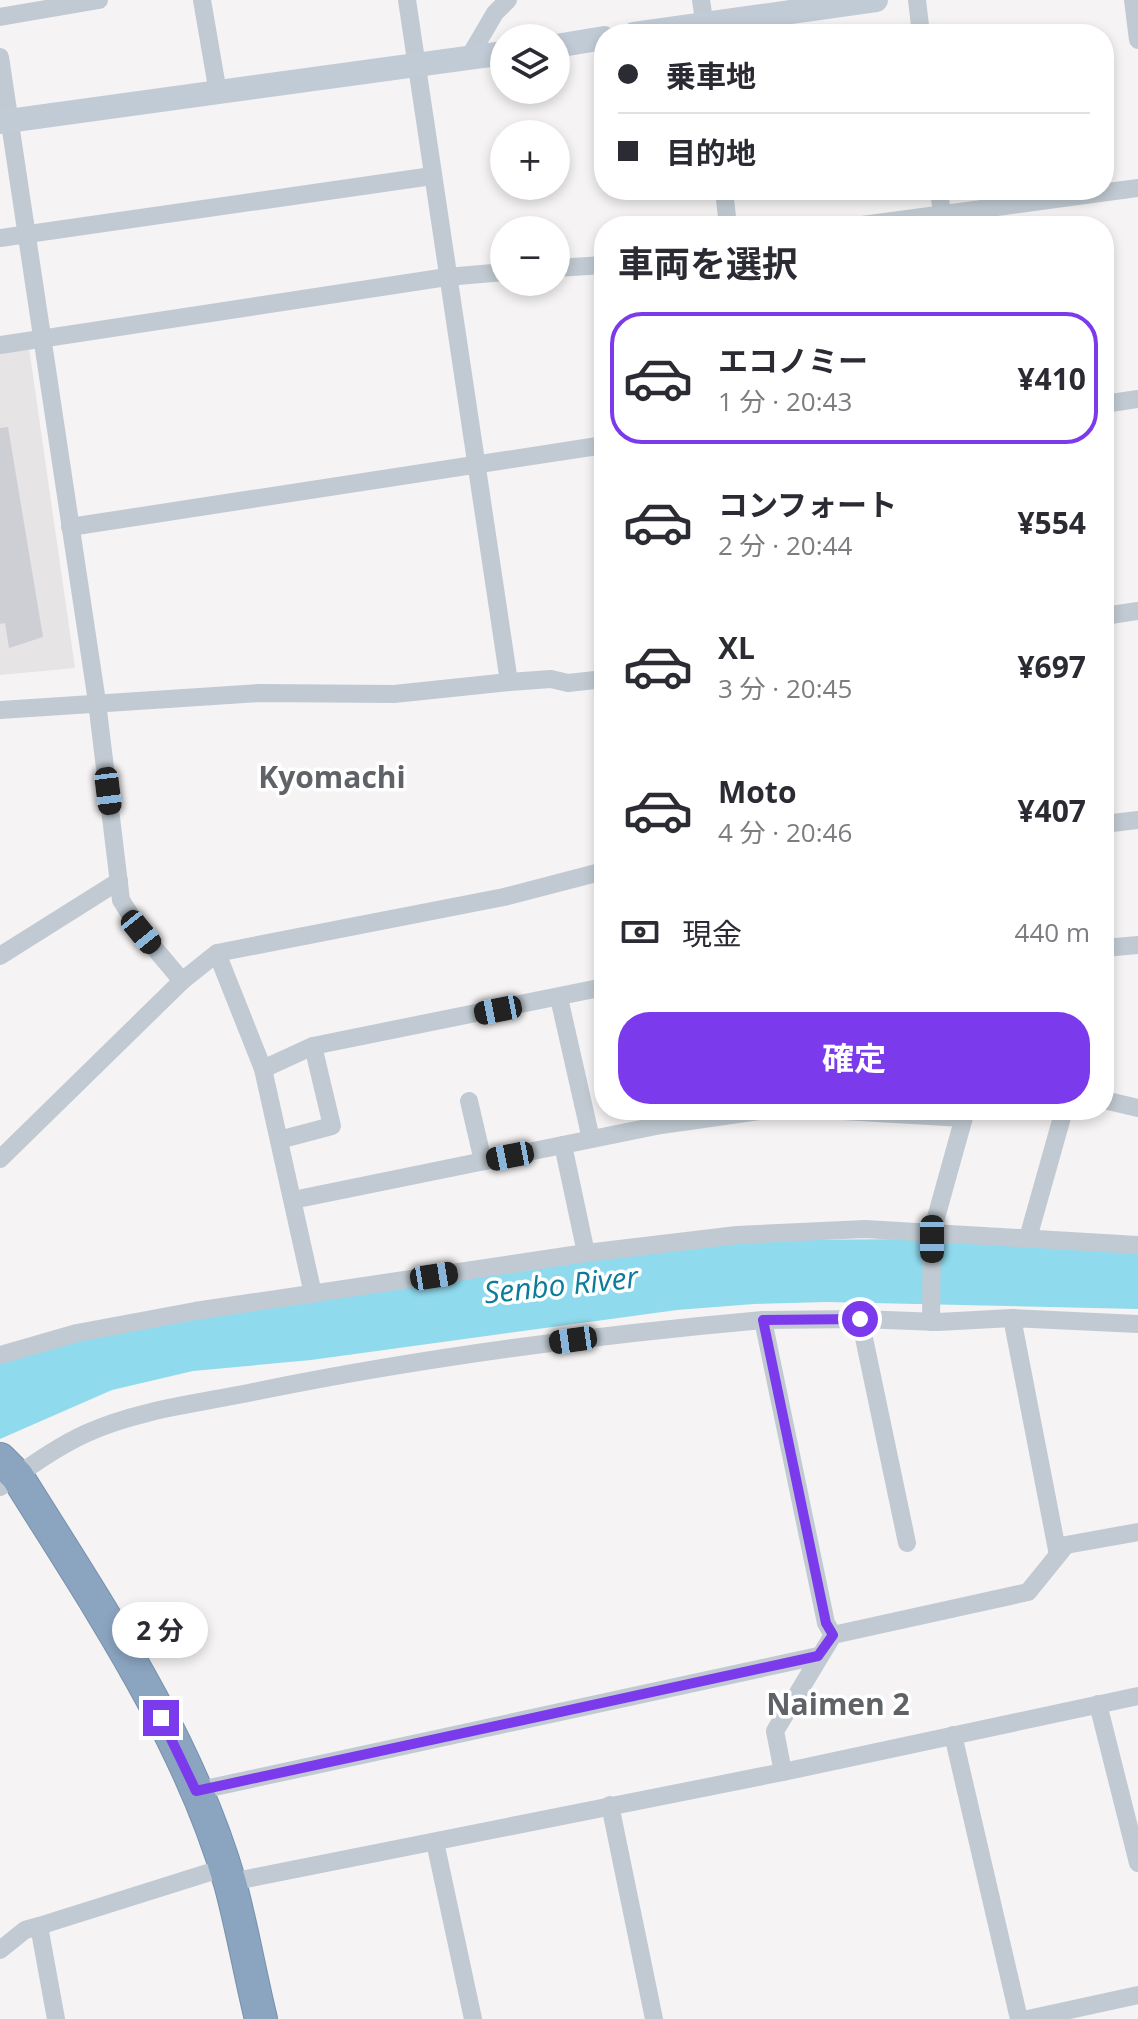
<!DOCTYPE html>
<html lang="ja">
<head>
<meta charset="utf-8">
<style>
	:root { --surface:#fff; --page:#f7f7f7; --text:#2b2b33; --muted:#7c7c81; --line:#e1e1e2; --accent:#7c3aed }
	body { margin:0; font-family:"Open Sans","Noto Sans JP",sans-serif; background:var(--page); color:var(--text); height:100vh; display:flex; flex-direction:column; font-size:30px; white-space:nowrap }
	* { box-sizing:border-box; margin:0 }
	p { font-size:26px; color:var(--muted) }
	.icon { flex:none; width:44px; height:44px; fill:none; stroke:currentColor; stroke-width:2; stroke-linecap:round; stroke-linejoin:round }
	.map { position:relative; flex:1; overflow:hidden }
	.panel { position:absolute; left:594px; top:216px; width:520px; height:904px; display:flex; flex-direction:column; background:var(--surface); border-radius:32px; box-shadow:0 4px 12px #0003 }
	.panel>* { flex:none }
	.hud { position:absolute; left:594px; top:24px; width:520px; height:176px; border-radius:32px; box-shadow:0 4px 12px #0003; display:grid; align-content:center; height:176px; padding:0 24px; background:var(--surface) }
	.tools { position:absolute; left:490px; top:24px; display:grid; gap:16px }
	.tools a { display:grid; place-items:center; width:80px; height:80px; border-radius:50%; background:var(--surface); box-shadow:0 4px 12px #0003; font-size:40px }
	.end { position:absolute; width:36px; height:36px; margin:-18px; border:10px solid #7c3aed; background:#fff; box-shadow:0 0 0 4px #fff }
	.from { border-radius:50% }
	.bubble { position:absolute; height:56px; border-radius:28px; background:var(--surface); box-shadow:0 4px 12px #0003; font-size:26px; font-weight:700; line-height:56px; text-align:center }
	.car { position:absolute; width:24px; height:48px; margin:-24px -12px; border-radius:10px; box-shadow:0 0 6px 2px #0007; background:linear-gradient(#222 24%,#8ab4d8 0 40%,#222 0 76%,#8ab4d8 0 86%,#222 0) }
	.hud b { display:flex; align-items:center; gap:28px; height:76px; font-size:30px }
	.hud b+b { border-top:2px solid var(--line) }
	.hud i { width:20px; height:20px; background:var(--text) }
	ul { padding:0; list-style:none }
	li { display:flex; align-items:center; gap:24px; height:132px; margin:0 16px 12px; padding:0 8px; border:4px solid transparent; border-radius:32px }
	li div { flex:1 }
	li b { display:block; font-size:30px }
	li em { font-style:normal; font-weight:700 }
	li.current { border-color:var(--accent) }
	li>.icon { width:72px; height:72px; stroke-width:1.5 }
	h2 { padding:0 24px; font-size:36px; line-height:96px }
	.pay { display:flex; align-items:center; gap:20px; height:88px; padding:0 24px; font-size:30px }
	.pay p { margin-inline-start:auto }
	.action { display:flex; gap:16px; margin-top:auto; padding:16px 24px }
	.action a { flex:1; height:92px; border-radius:32px; background:var(--accent); color:#fff; font-size:32px; font-weight:700; line-height:92px; text-align:center }
	.map>svg:first-child { display:block }
	.education { fill:#e6e4e5 }
	.water { fill:#90daee }
	.building { fill:#cdcfd5 }
	.lines { fill:none; stroke-linecap:round; stroke-linejoin:round }
	.highway-casing { stroke:#7690ad; stroke-width:34 }
	.street { stroke:#c1cad2; stroke-width:18 }
	.secondary { stroke:#c1cbd6; stroke-width:24 }
	.highway { stroke:#8ba5c1; stroke-width:32 }
	.route { stroke:#7c3aed; stroke-width:10 }
	.labels { text-anchor:middle; dominant-baseline:central; stroke-width:7; stroke-linejoin:round; paint-order:stroke }
	.neighbourhood-label { font-size:30px; font-weight:bold; fill:#5f6368; stroke:#fff }
	.water-label { font-size:30px; font-style:italic; fill:#0c7c9b; stroke:#fff }
</style>
</head>
<body>
<div class="map">
<svg width="1138" height="2019" viewBox="0 0 1138 2019">
	<rect width="100%" height="100%" fill="#f5f3f3"/>
	<path class="education" d="M28 341 75 668 0 675V346Z"/>
	<path class="water" d="M913 1239 1138 1251V1309L827 1302 754 1304 677 1310 311 1360 193 1371 112 1390 0 1439V1362L83 1337 181 1318 697 1246 784 1240Z"/>
	<path class="building" d="M8 427 43 637 9 648 5 623 0 624V428Z"/>
	<g class="lines">
		<g class="highway-casing">
			<path id="highway" d="M0 1459 17 1476C96 1603 188 1737 230 1883 242 1927 250 1974 261 2019"/>
		</g>
		<g class="street">
			<path d="M202 0 218 93"/>
			<path d="M407 0 509 682"/>
			<path d="M701 0 706 34"/>
			<path d="M917 0 921 34"/>
			<path d="M1133 0 1138 40"/>
			<path d="M0 17 99 0"/>
			<path d="M0 57 97 702 121 900 141 932 182 981"/>
			<path d="M468 59 495 13 508 0"/>
			<path d="M724 190 728 226"/>
			<path d="M939 190 943 223"/>
			<path d="M855 226 1138 188"/>
			<path d="M0 238 432 176"/>
			<path d="M556 268 604 265"/>
			<path d="M0 345 447 277 504 272"/>
			<path d="M1104 404 1138 399"/>
			<path d="M70 527 604 445"/>
			<path d="M1104 616 1138 611"/>
			<path d="M0 710 260 693 394 694 509 682 551 679 568 683 604 679"/>
			<path d="M1104 824 1138 820"/>
			<path d="M1104 948 1138 945"/>
			<path d="M217 953 263 1069 313 1294"/>
			<path d="M0 956 119 881"/>
			<path d="M559 998 591 1139"/>
			<path d="M263 1069 313 1046 604 987"/>
			<path d="M1104 1100 1138 1108"/>
			<path d="M469 1101 483 1161"/>
			<path d="M826 1110 963 1118"/>
			<path d="M279 1140 332 1126 313 1046"/>
			<path d="M563 1145 586 1253 737 1235 865 1229 1138 1245"/>
			<path d="M0 1159 182 981 217 953 504 897 604 871"/>
			<path d="M293 1200 661 1125 767 1110"/>
			<path d="M1028 1238 1064 1110"/>
			<path d="M931 1322 932 1232 966 1110"/>
			<path d="M0 1355 77 1333 195 1311 586 1253"/>
			<path d="M0 1487C28 1468 56 1447 87 1433 140 1409 202 1403 258 1391 425 1357 594 1335 763 1320"/>
			<path d="M907 1543 860 1319 938 1322 1012 1318"/>
			<path d="M1058 1555 1012 1318 1138 1324"/>
			<path d="M833 1635 826 1623 763 1320 860 1319"/>
			<path d="M1098 1704 1138 1863"/>
			<path d="M953 1735 1019 2019"/>
			<path d="M783 1772 775 1731 833 1635 1028 1592 1066 1545 1138 1532"/>
			<path d="M196 1791 818 1656"/>
			<path d="M610 1805 654 2019"/>
			<path d="M435 1842 473 2019"/>
			<path d="M39 1926 56 2019"/>
			<path d="M0 1950 25 1930 39 1926 220 1869 229 1882 246 1879 783 1772 1138 1696"/>
			<path d="M1028 2019 1138 1995"/>
		</g>
		<g class="secondary">
			<path d="M634 34 876 0"/>
			<path d="M556 46 604 38"/>
			<path d="M0 122 504 53"/>
		</g>
		<use href="#highway" class="highway"/>
	</g>
	<g class="lines">
		<path class="route" d="M161 1718 196 1791 818 1656 833 1635 826 1623 763 1320 860 1319"/>
	</g>
	<g class="labels">
		<g class="neighbourhood-label">
			<text x="332" y="776">Kyomachi</text>
			<text x="838" y="1703">Naimen 2</text>
		</g>
		<g class="water-label">
			<text transform="translate(561 1284) rotate(-6)">Senbo River</text>
		</g>
	</g>
</svg>
<div class="tools">
<a><svg class="icon" aria-label="layers" viewBox="0 0 24 24"><path d="M12 4l9 5-9 5-9-5zM3 14l9 5 9-5"/></svg></a>
<a>+</a>
<a>−</a>
</div>
<i class="end from" style="left:860px;top:1319px"></i>
<i class="end" style="left:161px;top:1718px"></i>
<div class="bubble" style="left:112px;top:1602px;width:96px">2 分</div>
<i class="car" style="left:108px;top:791px;rotate:173deg"></i>
<i class="car" style="left:141px;top:932px;rotate:141deg"></i>
<i class="car" style="left:498px;top:1010px;rotate:259deg"></i>
<i class="car" style="left:510px;top:1156px;rotate:259deg"></i>
<i class="car" style="left:932px;top:1239px;rotate:180deg"></i>
<i class="car" style="left:434px;top:1276px;rotate:81deg"></i>
<i class="car" style="left:573px;top:1340px;rotate:262deg"></i>
<div class="hud">
<b><i class="from"></i>乗車地</b>
<b><i></i>目的地</b>
</div>
<section class="panel">
<h2>車両を選択</h2>
<ul>
<li class="current"><svg class="icon" aria-label="car" viewBox="0 0 24 24"><path d="M5 17H2v-5l4-1 3-4h7l3 4 3 1v5h-3M9 17h6M6 11h13"/><circle cx="7" cy="17" r="2"/><circle cx="17" cy="17" r="2"/></svg><div><b>エコノミー</b><p>1 分 · 20:43</p></div><em>¥410</em></li>
<li><svg class="icon" aria-label="car" viewBox="0 0 24 24"><path d="M5 17H2v-5l4-1 3-4h7l3 4 3 1v5h-3M9 17h6M6 11h13"/><circle cx="7" cy="17" r="2"/><circle cx="17" cy="17" r="2"/></svg><div><b>コンフォート</b><p>2 分 · 20:44</p></div><em>¥554</em></li>
<li><svg class="icon" aria-label="car" viewBox="0 0 24 24"><path d="M5 17H2v-5l4-1 3-4h7l3 4 3 1v5h-3M9 17h6M6 11h13"/><circle cx="7" cy="17" r="2"/><circle cx="17" cy="17" r="2"/></svg><div><b>XL</b><p>3 分 · 20:45</p></div><em>¥697</em></li>
<li><svg class="icon" aria-label="car" viewBox="0 0 24 24"><path d="M5 17H2v-5l4-1 3-4h7l3 4 3 1v5h-3M9 17h6M6 11h13"/><circle cx="7" cy="17" r="2"/><circle cx="17" cy="17" r="2"/></svg><div><b>Moto</b><p>4 分 · 20:46</p></div><em>¥407</em></li>
</ul>
<div class="pay"><svg class="icon" aria-label="cash" viewBox="0 0 24 24"><path d="M3 7h18v10H3z"/><circle cx="12" cy="12" r="2"/></svg>現金<p>440 m</p></div>
<div class="action"><a>確定</a></div>
</section>
</div>
</body>
</html>
